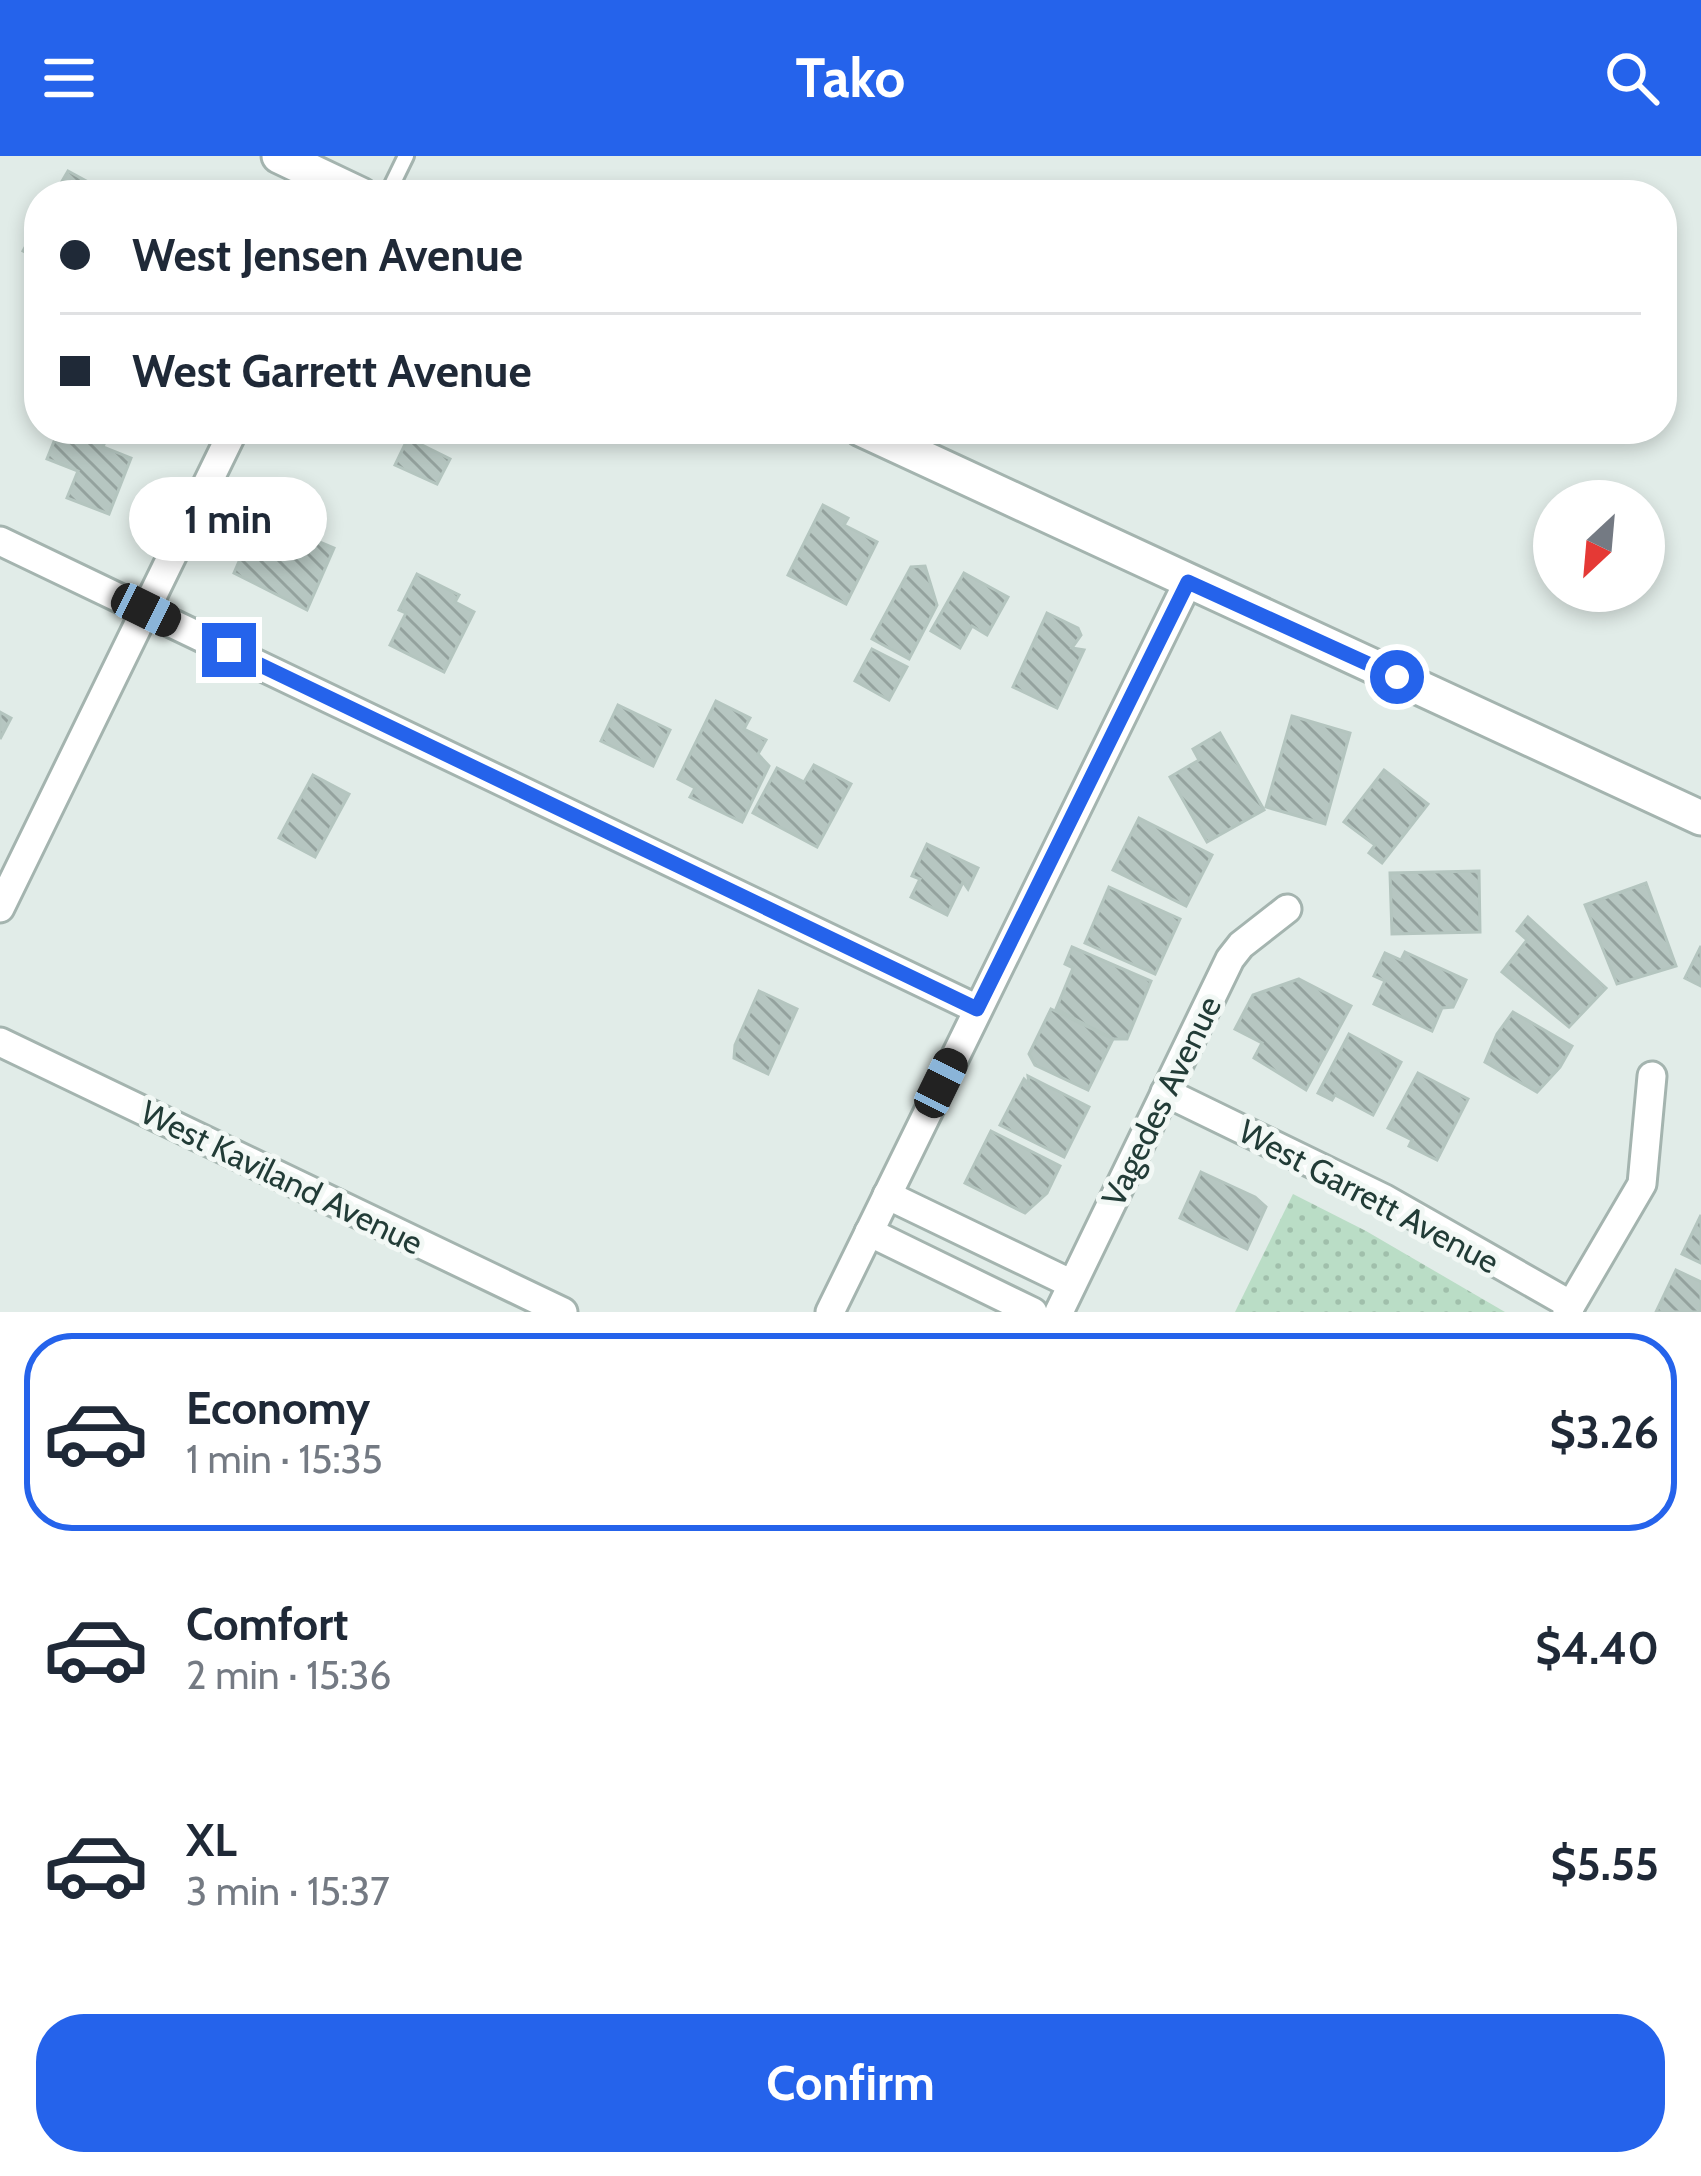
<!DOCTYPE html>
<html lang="en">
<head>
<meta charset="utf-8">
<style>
	:root { --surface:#fff; --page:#f6f6f7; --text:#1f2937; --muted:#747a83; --line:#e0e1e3; --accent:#2563eb }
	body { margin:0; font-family:Cabin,sans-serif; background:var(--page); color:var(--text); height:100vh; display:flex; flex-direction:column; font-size:45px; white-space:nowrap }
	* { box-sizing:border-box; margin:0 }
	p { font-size:39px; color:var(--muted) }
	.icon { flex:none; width:66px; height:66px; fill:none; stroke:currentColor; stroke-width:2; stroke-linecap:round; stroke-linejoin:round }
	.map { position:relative; height:1156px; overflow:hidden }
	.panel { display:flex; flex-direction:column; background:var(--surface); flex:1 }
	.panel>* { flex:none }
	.hud { position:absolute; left:24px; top:24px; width:1653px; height:264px; border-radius:48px; box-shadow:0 6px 18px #0003; display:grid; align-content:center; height:264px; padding:0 36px; background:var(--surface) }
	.needle { width:78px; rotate:206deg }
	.fabs { position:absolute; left:1533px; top:324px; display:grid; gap:24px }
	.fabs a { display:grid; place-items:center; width:132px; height:132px; border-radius:50%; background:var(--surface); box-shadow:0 6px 18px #0003; font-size:60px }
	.end { position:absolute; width:54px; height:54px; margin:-27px; border:15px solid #2563eb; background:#fff; box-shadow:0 0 0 6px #fff }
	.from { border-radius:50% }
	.bubble { position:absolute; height:84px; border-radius:42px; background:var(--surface); box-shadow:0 6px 18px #0003; font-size:39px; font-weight:800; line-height:84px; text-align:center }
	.car { position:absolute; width:36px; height:72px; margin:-36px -18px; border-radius:15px; box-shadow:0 0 9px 3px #0007; background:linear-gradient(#222 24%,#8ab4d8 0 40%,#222 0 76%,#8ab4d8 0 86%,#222 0) }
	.hud b { display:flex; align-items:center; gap:42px; height:114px; font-size:45px }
	.hud b+b { border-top:3px solid var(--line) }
	.hud i { width:30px; height:30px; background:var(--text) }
	ul { padding:21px 0 0; list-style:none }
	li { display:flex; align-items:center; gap:36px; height:198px; margin:0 24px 18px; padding:0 12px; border:6px solid transparent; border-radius:48px }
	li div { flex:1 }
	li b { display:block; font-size:45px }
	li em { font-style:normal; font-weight:800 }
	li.on { border-color:var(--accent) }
	li>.icon { width:108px; height:108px; stroke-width:1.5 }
	.action { display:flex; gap:24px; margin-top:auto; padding:24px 36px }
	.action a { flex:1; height:138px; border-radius:48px; background:var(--accent); color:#fff; font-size:48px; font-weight:800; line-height:138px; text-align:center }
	header { display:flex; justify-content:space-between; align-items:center; height:156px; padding:0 36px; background:var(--accent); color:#fff; font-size:54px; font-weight:800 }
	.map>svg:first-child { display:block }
	.grass { fill:url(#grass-dots) }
	.building { fill:url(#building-back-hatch); stroke:#b4c5bf; stroke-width:3 }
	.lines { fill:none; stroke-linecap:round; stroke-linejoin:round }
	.service-casing { stroke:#a4b4af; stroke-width:20 }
	.minor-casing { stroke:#a4b4af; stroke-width:33 }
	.tertiary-casing { stroke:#a4b4af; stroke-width:39 }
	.service { stroke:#fff; stroke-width:14 }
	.minor { stroke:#fff; stroke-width:27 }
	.tertiary { stroke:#fff; stroke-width:33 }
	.route { stroke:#2563eb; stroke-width:15 }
	.labels { text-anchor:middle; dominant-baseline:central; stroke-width:10; stroke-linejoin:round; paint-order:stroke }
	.street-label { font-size:33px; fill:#223c37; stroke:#f2f8f5 }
</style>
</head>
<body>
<header><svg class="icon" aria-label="menu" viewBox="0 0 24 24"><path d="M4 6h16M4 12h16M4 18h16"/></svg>Tako<svg class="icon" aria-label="search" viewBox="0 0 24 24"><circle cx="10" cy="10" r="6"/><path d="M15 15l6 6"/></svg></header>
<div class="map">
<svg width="1701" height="1156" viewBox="0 0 1701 1156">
	<defs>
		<pattern id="grass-dots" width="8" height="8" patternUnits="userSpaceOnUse" patternTransform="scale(3)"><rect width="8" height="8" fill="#baddc6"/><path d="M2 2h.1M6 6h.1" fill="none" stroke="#a0bfab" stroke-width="1.8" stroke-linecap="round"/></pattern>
		<pattern id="building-back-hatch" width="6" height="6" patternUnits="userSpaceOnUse" patternTransform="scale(3)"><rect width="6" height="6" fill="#b6c6c1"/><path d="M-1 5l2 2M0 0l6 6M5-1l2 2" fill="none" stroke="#94a29e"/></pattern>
	</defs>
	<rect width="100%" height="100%" fill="#e1ece8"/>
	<path class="grass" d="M1293 1038 1366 1075 1505 1156H1235Z"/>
	<g class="building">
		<path d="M68 15 112 39H54Z"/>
		<path d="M39 67V104L23 95Z"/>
		<path d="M59 273H110L103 291 131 302 109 358 67 342 78 315 47 303Z"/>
		<path d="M408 282 450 303 437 328 395 309Z"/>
		<path d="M267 341 312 360 303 379 334 392 307 454 234 417Z"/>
		<path d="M823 349 848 362 844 369 877 386 846 448 788 419Z"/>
		<path d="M925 410 937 449 909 503 872 483 911 411Z"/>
		<path d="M964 417 1008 441 987 479 972 470 960 492 931 475Z"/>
		<path d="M417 418 459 439 455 446 474 456 444 516 390 489 406 457 399 454Z"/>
		<path d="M1047 457 1078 472 1081 479 1072 492 1084 494 1057 552 1013 531Z"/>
		<path d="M872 493 907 511 889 544 855 525Z"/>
		<path d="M716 545 750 562 744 573 766 584 758 598 769 610 742 666 690 641 695 632 678 623Z"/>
		<path d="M618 549 670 574 653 610 601 585Z"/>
		<path d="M0 556 11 562 0 583Z"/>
		<path d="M1292 560 1350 577 1325 668 1266 651Z"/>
		<path d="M1220 577 1264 654 1207 686 1170 621 1199 604 1193 593Z"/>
		<path d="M814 609 851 628 817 691 753 657 777 612 804 626Z"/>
		<path d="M1384 614 1428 648 1382 707 1369 697 1375 689 1344 666Z"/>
		<path d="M313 619 349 638 315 701 279 682Z"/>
		<path d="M1139 662 1212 699 1186 750 1113 714Z"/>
		<path d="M927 688 978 712 968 733 963 726 947 759 911 741 920 723 912 720Z"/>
		<path d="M1479 715 1480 776 1392 778 1390 717Z"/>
		<path d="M1646 727 1676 810 1617 828 1585 749Z"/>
		<path d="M1109 731 1180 763 1155 818 1085 787Z"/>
		<path d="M1528 761 1606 832 1569 871 1502 816 1527 784 1517 775Z"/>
		<path d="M1701 790V830L1685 822Z"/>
		<path d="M1072 791 1151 825 1127 883H1113L1056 853 1073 812 1065 808Z"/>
		<path d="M1405 796 1466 824 1453 851 1442 852 1432 875 1374 848 1385 825 1374 820 1385 797 1401 804Z"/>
		<path d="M1299 823 1351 850 1306 934 1254 902 1262 887 1235 873 1253 839Z"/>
		<path d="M759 835 797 853 768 918 734 902 735 889Z"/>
		<path d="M1051 853 1113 883 1088 934 1035 909 1029 898Z"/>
		<path d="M1513 856 1572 890 1560 911 1537 936 1485 906 1497 878Z"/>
		<path d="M1349 878 1401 906 1373 959 1335 939 1332 944 1318 937Z"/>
		<path d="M1418 917 1468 943 1437 1004 1409 990 1412 984 1388 972Z"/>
		<path d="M1028 920 1089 951 1064 1001 1000 969 1024 923 1029 928Z"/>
		<path d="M991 975 1060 1010 1047 1037 1025 1057 965 1027Z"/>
		<path d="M1201 1016 1255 1041 1266 1051 1247 1093 1180 1062Z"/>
		<path d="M1701 1059V1107L1682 1098Z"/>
		<path d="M1676 1114 1701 1126V1156H1656Z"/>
	</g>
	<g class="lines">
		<g class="service-casing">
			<path id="service" d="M387 39 406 0"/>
		</g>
		<g class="minor-casing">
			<g id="minor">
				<path d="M0 385 977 853"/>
				<path d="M0 752 234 273"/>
				<path d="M0 886 563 1156"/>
				<path d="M1165 936 1385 1043 1571 1149"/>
				<path d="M887 1039 1072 1128"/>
				<path d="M869 1076 1033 1156"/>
				<path d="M830 1156 1188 426"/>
				<path d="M1059 1156 1230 803 1241 789 1287 753"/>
				<path d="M1567 1156 1642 1028 1652 920"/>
			</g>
		</g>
		<g class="tertiary-casing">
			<g id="tertiary">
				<path d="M279 0 361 39"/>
				<path d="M861 273 1701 662"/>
			</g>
		</g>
		<use href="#service" class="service"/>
		<use href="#minor" class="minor"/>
		<use href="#tertiary" class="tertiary"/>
	</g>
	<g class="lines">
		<path class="route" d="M229 494 977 853 1188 426 1397 521"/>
	</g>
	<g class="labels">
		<g class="street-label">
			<text transform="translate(1161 945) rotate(-64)">Vagedes Avenue</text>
			<text transform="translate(282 1021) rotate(26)">West Kaviland Avenue</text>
			<text transform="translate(1369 1040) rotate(28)">West Garrett Avenue</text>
		</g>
	</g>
</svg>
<div class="fabs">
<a><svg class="needle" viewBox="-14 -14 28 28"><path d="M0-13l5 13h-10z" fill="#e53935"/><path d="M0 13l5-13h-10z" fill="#747a83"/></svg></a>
</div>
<i class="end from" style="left:1397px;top:521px"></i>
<i class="end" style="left:229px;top:494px"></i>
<div class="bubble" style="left:129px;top:321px;width:198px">1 min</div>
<i class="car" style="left:146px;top:454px;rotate:116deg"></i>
<i class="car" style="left:941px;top:927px;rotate:26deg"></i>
<div class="hud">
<b><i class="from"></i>West Jensen Avenue</b>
<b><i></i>West Garrett Avenue</b>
</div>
</div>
<section class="panel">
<ul>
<li class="on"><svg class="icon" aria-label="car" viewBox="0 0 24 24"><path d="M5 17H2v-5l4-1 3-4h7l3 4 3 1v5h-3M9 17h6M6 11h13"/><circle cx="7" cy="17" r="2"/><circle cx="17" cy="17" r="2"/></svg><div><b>Economy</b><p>1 min · 15:35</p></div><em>$3.26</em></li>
<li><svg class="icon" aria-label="car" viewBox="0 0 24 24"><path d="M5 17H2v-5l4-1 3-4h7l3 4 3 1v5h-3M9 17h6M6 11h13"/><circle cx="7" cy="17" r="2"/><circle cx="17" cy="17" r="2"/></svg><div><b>Comfort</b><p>2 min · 15:36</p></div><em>$4.40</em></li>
<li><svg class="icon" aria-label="car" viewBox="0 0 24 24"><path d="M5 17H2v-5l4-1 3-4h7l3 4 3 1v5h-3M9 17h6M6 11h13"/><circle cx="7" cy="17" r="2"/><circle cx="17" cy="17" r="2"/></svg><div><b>XL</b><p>3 min · 15:37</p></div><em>$5.55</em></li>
</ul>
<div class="action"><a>Confirm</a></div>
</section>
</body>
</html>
